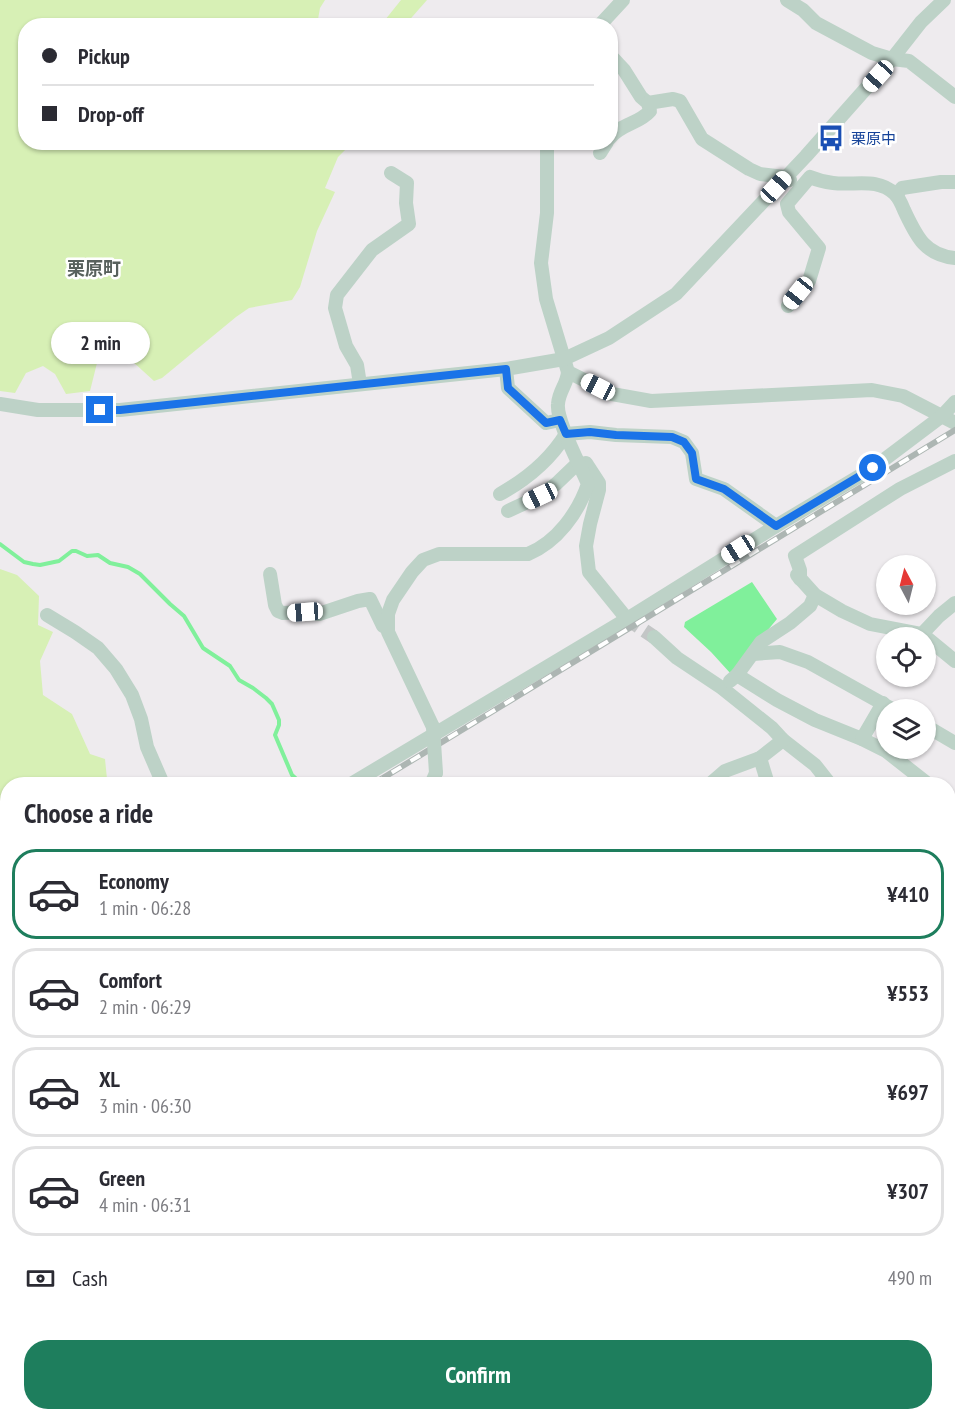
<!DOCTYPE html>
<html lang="en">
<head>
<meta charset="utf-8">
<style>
	:root { --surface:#fff; --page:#f7f7f7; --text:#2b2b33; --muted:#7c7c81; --line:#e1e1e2; --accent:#1e7e5d }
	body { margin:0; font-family:"PT Sans Narrow","Noto Sans JP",sans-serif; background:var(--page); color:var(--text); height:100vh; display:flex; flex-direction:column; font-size:22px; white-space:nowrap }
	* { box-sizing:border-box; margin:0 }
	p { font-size:20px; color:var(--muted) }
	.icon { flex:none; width:33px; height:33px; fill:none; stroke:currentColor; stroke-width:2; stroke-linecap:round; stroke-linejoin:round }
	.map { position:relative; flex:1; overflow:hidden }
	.panel { position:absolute; left:0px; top:777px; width:956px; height:644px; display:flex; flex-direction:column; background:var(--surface); border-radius:24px 24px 0 0; box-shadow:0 2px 4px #0004 }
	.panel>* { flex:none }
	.hud { position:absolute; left:18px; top:18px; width:600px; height:132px; border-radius:24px; box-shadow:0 2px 4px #0004; display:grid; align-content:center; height:132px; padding:0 24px; background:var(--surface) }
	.needle { width:39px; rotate:353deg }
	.buttons { position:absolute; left:876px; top:555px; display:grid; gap:12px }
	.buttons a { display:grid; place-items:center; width:60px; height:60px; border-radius:50%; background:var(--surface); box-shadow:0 2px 4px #0004; font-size:30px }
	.end { position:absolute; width:27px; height:27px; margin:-14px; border:8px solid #1a73e8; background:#fff; box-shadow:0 0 0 3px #fff }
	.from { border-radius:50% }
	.bubble { position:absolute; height:42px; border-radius:21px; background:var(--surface); box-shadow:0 2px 4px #0004; font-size:20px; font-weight:700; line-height:42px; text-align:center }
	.car { position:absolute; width:18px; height:36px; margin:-18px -9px; border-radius:8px; box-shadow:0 0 4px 2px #0007; background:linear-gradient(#fff 24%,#345 0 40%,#fff 0 76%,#345 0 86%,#fff 0) }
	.hud b { display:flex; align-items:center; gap:21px; height:57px; font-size:22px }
	.hud b+b { border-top:2px solid var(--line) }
	.hud i { width:15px; height:15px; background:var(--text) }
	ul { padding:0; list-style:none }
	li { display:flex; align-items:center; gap:18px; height:90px; margin:0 12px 9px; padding:0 12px; border:3px solid var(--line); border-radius:24px }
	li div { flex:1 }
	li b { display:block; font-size:22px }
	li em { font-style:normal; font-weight:700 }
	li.on { border-color:var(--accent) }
	li>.icon { width:54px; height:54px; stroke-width:1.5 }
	h2 { padding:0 24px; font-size:27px; line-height:72px }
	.pay { display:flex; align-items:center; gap:15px; height:66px; padding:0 24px; font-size:22px }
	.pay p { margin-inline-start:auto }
	.primary-button { display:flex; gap:12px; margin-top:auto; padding:12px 24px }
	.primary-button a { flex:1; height:69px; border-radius:24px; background:var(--accent); color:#fff; font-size:24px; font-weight:700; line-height:69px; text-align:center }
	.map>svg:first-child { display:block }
	.green { fill:#d7f0b5 }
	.water { fill:#80f09b }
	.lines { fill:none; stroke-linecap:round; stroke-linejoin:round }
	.stream { stroke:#80f09b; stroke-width:4 }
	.building { fill:#c7d1cf }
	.minor-tunnel { stroke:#c3c6c6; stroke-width:14; stroke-dasharray:14 7; stroke-linecap:butt }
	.minor { stroke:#bdd2c7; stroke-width:14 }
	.rail-casing { stroke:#adb6b3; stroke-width:6 }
	.rail { stroke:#fff; stroke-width:4; stroke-dasharray:11; stroke-linecap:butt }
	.minor-bridge { stroke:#bdd2c7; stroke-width:14 }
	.route { stroke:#1a73e8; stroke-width:8 }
	.labels { text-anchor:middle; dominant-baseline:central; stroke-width:5; stroke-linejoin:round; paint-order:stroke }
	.transit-label { font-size:15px; fill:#164399; stroke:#fff; text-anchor:start }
	.quarter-label { font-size:18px; font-weight:bold; fill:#58615d; stroke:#fff }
</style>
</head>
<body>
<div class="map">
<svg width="955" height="1420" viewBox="0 0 955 1420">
	<rect width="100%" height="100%" fill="#eeebee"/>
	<g class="green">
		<path d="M0 0H325L320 8 317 25 26 26V142L352 143 338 157 325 188 335 192 317 231 300 287 292 300 249 308 236 317 162 378 154 381 132 361 118 337 103 339 90 391 66 394 55 374 43 366 26 373 15 393 0 391Z"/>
		<path d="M401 0H427L405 25H381Z"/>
		<path d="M0 569 17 575 39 596 38 625 53 632 40 661 43 695 72 714 90 754 105 759 107 779 89 784H8V1064L0 1067Z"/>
		<path d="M7 1108V1158L2 1167 0 1165V1111Z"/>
	</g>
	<path class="water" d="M752 582 777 619 731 674 711 652 684 627 685 622Z"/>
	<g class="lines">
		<path class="stream" d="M0 544 24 562 33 564 40 565 59 561 72 551H76L87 556 98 555 110 563 128 567 140 574 170 604 184 616 203 648 230 666 239 680 253 688 266 698 272 704 279 720V725L275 735 292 775 302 784"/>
	</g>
	<path class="building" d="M955 1315V1367L948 1365V1325Z"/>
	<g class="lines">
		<path class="minor-tunnel" d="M627 619 654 637"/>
		<g class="minor">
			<path d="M787 0 803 10 816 23 872 53 892 59 909 61 955 97"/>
			<path d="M599 26 623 0"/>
			<path d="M610 55 624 70 641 97 648 103 650 111C639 124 620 124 610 138"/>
			<path d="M648 103 673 99 680 101 702 139 749 169 760 174 785 177 790 180"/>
			<path d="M547 142V213L541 263 546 299 568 372 612 394 651 401 872 390 903 396 955 423"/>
			<path d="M600 153 607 142"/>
			<path d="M896 195 902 188 941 182H955"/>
			<path d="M788 306 809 281 819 248 789 212 787 204 810 177C817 180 825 182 833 183 854 186 877 177 895 194 899 198 902 205 904 210 916 235 924 255 955 258"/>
			<path d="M506 369 508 388 546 423 560 420"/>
			<path d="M360 384 357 365 346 346 335 308 337 295 372 250 409 224 406 203 407 183 391 173"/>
			<path d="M0 404 38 410H120L506 369 564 359 609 338 676 294 806 156 892 59 921 22 944 0"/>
			<path d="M586 463 599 483V490L590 524 586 546 589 572 627 619"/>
			<path d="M500 494C527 479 550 460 566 434L590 432 616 435 672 437 684 442 692 453 696 479 724 489 776 526"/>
			<path d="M508 511 540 496 556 484 579 462"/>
			<path d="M270 574 275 605 278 611 283 613 305 612 319 614 358 601 370 599 383 626 388 628"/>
			<path d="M797 575 815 595 842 611 870 624 922 634 955 661"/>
			<path d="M800 579V570L795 556 900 489 955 461"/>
			<path d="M47 615 75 632 98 648 116 669 132 695 141 719 147 747 163 784"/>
			<path d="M922 634 939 616 955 603"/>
			<path d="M654 637 677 658 722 688 772 728 783 740 815 765 830 784"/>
			<path d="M753 654 780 652 808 662 894 710"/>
			<path d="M737 675 777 700 815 720 862 739 886 751 928 784"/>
			<path d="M730 681 737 675 761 642 790 623 810 606 815 595"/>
			<path d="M926 726 955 743"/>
			<path d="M433 727 388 632V614L393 600 412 572 423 560 439 554H528C557 542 578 513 588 484 580 465 556 421 558 404 559 390 567 385 568 372"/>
			<path d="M862 739 883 703"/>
			<path d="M760 758 768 784"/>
			<path d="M351 784 627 619 776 526 873 468 942 416 955 402"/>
			<path d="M428 784 432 782 436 773"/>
			<path d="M710 784 725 771 760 758 783 740"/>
			<path d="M948 807 955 811"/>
			<path d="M948 1003 950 1010 949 1065 955 1099"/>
			<path d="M948 1129 955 1126"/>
			<path d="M318 1413 321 1420"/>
			<path d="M442 1413 445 1420"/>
			<path d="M718 1413 721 1420"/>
			<path d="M153 1420 164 1413"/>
			<path d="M303 1420 309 1413"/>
			<path d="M568 1420 576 1417 578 1420"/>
			<path d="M603 1420 609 1413"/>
			<path d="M911 1420 914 1413"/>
		</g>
		<g class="rail-casing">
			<path id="rail" d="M373 784 955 430"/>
		</g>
		<use href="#rail" class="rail"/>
		<path class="minor-bridge" d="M433 727 436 773"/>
	</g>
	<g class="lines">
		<path class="route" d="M100 410H120L506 369 508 388 546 423 560 420 566 434 590 432 616 435 672 437 684 442 692 453 696 479 724 489 776 526 873 468"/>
	</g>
	<defs>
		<g id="bus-bare" transform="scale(2.07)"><path d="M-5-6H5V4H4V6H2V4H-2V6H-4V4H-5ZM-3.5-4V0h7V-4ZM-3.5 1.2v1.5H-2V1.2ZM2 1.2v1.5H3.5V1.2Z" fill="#1a4fb4" stroke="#fff" stroke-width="2.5" paint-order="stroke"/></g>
	</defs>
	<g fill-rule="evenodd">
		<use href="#bus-bare" x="831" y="138"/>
	</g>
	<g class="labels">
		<g class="transit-label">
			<text x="851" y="138">栗原中</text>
		</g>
		<g class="quarter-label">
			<text x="94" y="268">栗原町</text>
		</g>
	</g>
</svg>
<div class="buttons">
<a><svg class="needle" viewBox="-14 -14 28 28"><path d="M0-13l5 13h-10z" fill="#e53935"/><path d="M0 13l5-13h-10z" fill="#7c7c81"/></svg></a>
<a><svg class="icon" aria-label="locate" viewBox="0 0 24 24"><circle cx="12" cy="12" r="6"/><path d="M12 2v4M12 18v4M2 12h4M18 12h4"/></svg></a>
<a><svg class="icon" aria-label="layers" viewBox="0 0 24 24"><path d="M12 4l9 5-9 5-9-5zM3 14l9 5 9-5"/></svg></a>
</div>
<i class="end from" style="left:873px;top:468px"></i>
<i class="end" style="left:100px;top:410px"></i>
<div class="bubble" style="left:51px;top:322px;width:99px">2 min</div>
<i class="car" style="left:878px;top:76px;rotate:222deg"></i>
<i class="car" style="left:776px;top:187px;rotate:43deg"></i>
<i class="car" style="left:798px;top:293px;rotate:219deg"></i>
<i class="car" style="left:598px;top:387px;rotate:297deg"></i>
<i class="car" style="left:540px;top:496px;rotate:245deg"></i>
<i class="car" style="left:738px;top:549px;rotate:238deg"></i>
<i class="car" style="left:305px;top:612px;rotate:266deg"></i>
<div class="hud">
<b><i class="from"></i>Pickup</b>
<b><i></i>Drop-off</b>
</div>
<section class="panel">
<h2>Choose a ride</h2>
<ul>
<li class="on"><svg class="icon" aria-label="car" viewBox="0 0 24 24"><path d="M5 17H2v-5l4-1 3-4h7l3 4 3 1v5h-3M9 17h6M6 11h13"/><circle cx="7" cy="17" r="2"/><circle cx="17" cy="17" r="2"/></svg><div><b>Economy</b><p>1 min · 06:28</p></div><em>¥410</em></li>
<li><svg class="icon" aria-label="car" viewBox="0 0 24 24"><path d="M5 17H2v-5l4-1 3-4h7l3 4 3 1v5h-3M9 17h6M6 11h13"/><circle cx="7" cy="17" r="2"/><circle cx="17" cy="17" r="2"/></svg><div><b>Comfort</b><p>2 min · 06:29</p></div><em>¥553</em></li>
<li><svg class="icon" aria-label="car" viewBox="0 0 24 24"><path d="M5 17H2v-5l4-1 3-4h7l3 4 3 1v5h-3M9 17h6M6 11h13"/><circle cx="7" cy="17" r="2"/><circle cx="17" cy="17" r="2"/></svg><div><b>XL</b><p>3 min · 06:30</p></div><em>¥697</em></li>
<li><svg class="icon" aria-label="car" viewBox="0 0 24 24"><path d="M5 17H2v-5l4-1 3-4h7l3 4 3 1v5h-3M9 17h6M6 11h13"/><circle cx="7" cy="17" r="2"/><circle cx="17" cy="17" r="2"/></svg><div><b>Green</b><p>4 min · 06:31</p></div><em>¥307</em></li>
</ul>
<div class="pay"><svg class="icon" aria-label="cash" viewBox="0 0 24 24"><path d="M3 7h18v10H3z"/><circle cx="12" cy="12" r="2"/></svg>Cash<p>490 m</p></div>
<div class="primary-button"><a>Confirm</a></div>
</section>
</div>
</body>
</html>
